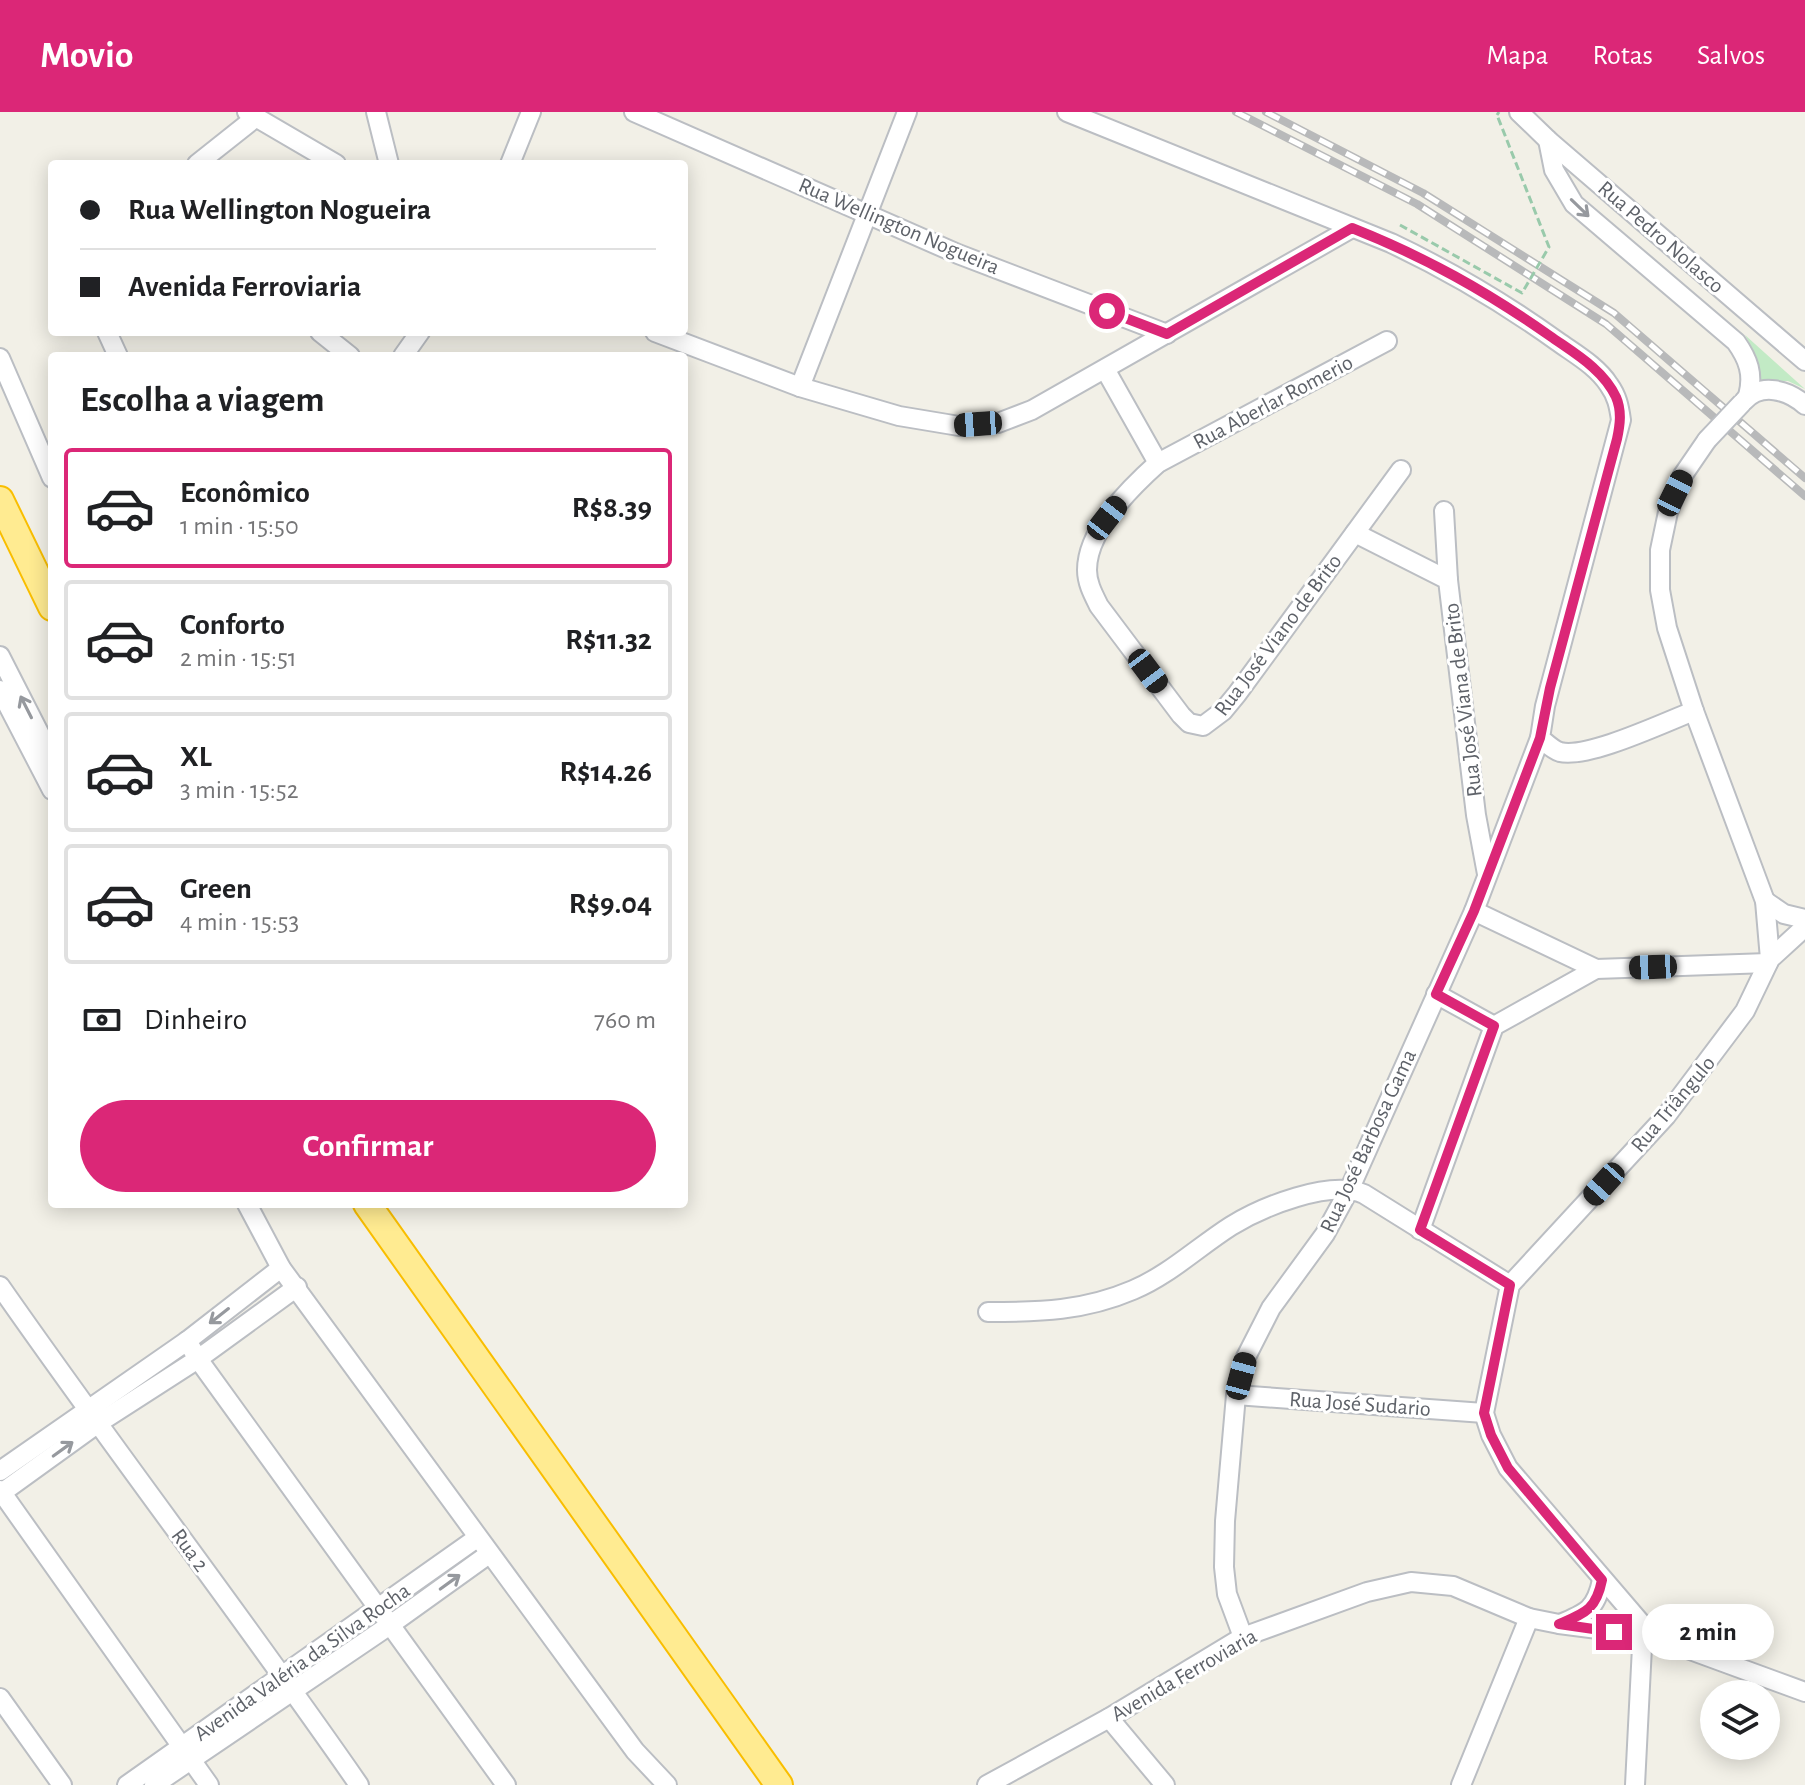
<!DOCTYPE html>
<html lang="pt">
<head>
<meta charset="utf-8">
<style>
	:root { --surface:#fff; --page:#f2f2f2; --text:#202124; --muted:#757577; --line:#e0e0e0; --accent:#db2777 }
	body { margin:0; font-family:"Alegreya Sans",sans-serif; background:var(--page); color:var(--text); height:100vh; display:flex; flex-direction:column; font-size:30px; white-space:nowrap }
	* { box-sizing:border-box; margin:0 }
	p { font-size:26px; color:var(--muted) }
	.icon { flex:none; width:44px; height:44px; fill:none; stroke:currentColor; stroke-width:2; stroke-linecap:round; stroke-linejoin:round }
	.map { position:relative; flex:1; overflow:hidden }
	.details { position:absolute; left:48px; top:240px; width:640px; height:856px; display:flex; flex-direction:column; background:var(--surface); border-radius:8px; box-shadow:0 4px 20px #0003 }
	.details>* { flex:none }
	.guide { position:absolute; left:48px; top:48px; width:640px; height:176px; border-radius:8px; box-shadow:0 4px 20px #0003; display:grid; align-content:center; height:176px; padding:0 32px; background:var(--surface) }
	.controls { position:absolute; left:1700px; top:1568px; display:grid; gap:16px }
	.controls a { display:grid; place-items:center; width:80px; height:80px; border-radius:50%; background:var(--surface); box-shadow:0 4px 20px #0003; font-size:40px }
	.end { position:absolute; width:36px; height:36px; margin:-18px; border:10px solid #db2777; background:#fff; box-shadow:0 0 0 4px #fff }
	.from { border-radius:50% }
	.bubble { position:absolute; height:56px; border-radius:28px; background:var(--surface); box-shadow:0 4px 20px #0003; font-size:26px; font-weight:600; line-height:56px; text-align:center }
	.car { position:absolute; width:24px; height:48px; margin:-24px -12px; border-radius:10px; box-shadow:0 0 6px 2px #0007; background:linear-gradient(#222 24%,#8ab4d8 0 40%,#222 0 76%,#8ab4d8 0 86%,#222 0) }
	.guide b { display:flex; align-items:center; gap:28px; height:76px; font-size:30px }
	.guide b+b { border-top:2px solid var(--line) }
	.guide i { width:20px; height:20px; background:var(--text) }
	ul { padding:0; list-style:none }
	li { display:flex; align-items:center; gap:24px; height:120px; margin:0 16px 12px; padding:0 16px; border:4px solid var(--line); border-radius:8px }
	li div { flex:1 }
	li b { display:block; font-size:30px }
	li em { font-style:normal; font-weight:600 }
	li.selected { border-color:var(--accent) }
	li>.icon { width:72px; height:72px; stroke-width:1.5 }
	h2 { padding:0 32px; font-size:36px; line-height:96px }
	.pay { display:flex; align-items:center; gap:20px; height:88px; padding:0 32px; font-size:30px }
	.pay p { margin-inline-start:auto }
	.action { display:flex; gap:16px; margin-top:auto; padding:16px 32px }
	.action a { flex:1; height:92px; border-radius:48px; background:var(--accent); color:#fff; font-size:32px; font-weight:600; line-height:92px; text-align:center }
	header { display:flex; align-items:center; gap:48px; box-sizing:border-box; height:112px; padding:0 40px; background:var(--accent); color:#fff }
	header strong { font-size:38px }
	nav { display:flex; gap:44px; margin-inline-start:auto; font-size:28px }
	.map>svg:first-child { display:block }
	.green { fill:#c2eac5 }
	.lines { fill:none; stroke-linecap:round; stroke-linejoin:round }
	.minor-casing { stroke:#bbbec3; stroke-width:22 }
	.highway-casing { stroke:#f9be00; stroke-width:30 }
	.path { stroke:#99caab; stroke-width:3; stroke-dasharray:8 4; stroke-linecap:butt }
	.minor { stroke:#fff; stroke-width:18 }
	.highway { stroke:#ffeb91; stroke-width:26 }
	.rail-casing { stroke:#b8b9ba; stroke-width:8 }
	.rail { stroke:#fff; stroke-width:5; stroke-dasharray:15; stroke-linecap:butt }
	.minor-bridge-casing { stroke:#bbbec3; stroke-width:22; stroke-linecap:butt }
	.path-bridge { stroke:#99caab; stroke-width:3; stroke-dasharray:8 4; stroke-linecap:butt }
	.minor-bridge { stroke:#fff; stroke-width:18 }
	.oneway { stroke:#96999e }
	.route { stroke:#db2777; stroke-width:10 }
	.labels { text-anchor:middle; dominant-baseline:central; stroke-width:6; stroke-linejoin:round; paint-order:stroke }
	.street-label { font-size:22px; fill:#5e6269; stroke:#fff }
</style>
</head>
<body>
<header>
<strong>Movio</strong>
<nav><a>Mapa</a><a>Rotas</a><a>Salvos</a></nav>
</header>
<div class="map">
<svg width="1805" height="1673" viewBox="0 0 1805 1673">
	<rect width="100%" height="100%" fill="#f2f0e7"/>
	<path class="green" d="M1745 223 1805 277 1788 269H1760L1755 242Z"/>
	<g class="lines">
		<g class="minor-casing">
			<g id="minor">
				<path d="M247 0 336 52"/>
				<path d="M376 0 389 52"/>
				<path d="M634 0 958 142 1167 222"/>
				<path d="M1067 0 1391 131C1450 159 1504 191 1557 229 1575 242 1597 254 1609 273 1617 284 1619 294 1621 308L1545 594 1540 626C1546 631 1553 638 1560 640 1588 647 1665 610 1694 599"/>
				<path d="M1519 0 1548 28 1805 249"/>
				<path d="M1548 28 1554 58 1574 92 1736 230C1748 247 1754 262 1748 284"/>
				<path d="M197 52 255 6"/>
				<path d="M510 52 531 0"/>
				<path d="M107 220 118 244"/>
				<path d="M320 220 350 244"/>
				<path d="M655 220 800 275 899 304 959 314 998 311 1032 298 1352 116"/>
				<path d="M1387 229 1158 351C1130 376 1087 418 1087 458 1087 471 1093 482 1099 494L1181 603 1189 611 1203 614 1223 599 1237 582 1401 358"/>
				<path d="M403 244 420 220"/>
				<path d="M0 246 52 366"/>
				<path d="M1105 257 1158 351"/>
				<path d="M800 275 907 0"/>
				<path d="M1744 289C1761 270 1788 278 1805 293"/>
				<path d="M1707 328 1683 363 1668 400 1660 438V478L1667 516 1694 599 1765 789 1770 847"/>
				<path d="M1444 399 1448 468"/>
				<path d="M1355 421 1448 468 1476 703 1487 762"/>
				<path d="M0 544 52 646"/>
				<path d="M0 578 52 678"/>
				<path d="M1765 789 1784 802 1805 807"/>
				<path d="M1474 799 1596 857"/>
				<path d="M1436 882 1494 914"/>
				<path d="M247 1092 281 1156 635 1639 667 1673"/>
				<path d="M1420 1118 1494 914 1596 857 1768 851"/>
				<path d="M0 1174C117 1342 242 1504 359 1673"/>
				<path d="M988 1200C1040 1200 1084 1199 1133 1178 1169 1163 1198 1135 1231 1114 1262 1095 1330 1067 1364 1082L1510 1173"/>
				<path d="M187 1229 198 1247 506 1673"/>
				<path d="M1236 1283 1484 1301"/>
				<path d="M0 1359 187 1229 281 1156"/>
				<path d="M0 1378 209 1673"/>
				<path d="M0 1382 97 1312 198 1247 297 1175"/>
				<path d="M1560 1512C1587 1501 1596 1497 1602 1468"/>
				<path d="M1652 1524 1508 1356 1491 1323 1484 1301 1510 1173 1666 1004 1745 899 1770 847 1805 815"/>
				<path d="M1243 1525 1227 1482 1224 1455 1225 1409 1236 1283 1246 1245 1271 1196 1325 1122 1350 1076 1474 799 1540 626"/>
				<path d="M0 1586 62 1673"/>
				<path d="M1109 1606 1165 1673"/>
				<path d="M127 1673 477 1426"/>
				<path d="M154 1673 390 1513 489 1442"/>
				<path d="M987 1673 1109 1606 1243 1525 1367 1480 1411 1470 1453 1474 1529 1506 1559 1512 1652 1524 1805 1580"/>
				<path d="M1461 1673 1529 1506"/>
				<path d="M1635 1673 1643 1515"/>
			</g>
		</g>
		<g class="highway-casing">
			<g id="highway">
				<path d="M0 388 52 495"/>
				<path d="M367 1092 779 1673"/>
			</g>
		</g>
		<path class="path" d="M1497 3 1499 0"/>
		<use href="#minor" class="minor"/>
		<use href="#highway" class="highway"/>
		<g class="rail-casing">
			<g id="rail">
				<path d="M1236 0 1417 92 1606 212 1805 384"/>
				<path d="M1266 0 1423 81 1614 201 1805 366"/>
			</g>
		</g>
		<use href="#rail" class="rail"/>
		<g class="minor-bridge-casing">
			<path id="minor-bridge" d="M1707 328 1742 291"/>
		</g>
		<path class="path-bridge" d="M1400 113 1522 181 1549 135 1497 3"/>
		<use href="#minor-bridge" class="minor-bridge"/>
	</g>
	<defs><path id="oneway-shaft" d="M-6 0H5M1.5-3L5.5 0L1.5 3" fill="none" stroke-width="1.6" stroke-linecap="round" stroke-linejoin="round" transform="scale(2)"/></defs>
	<g class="oneway">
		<use href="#oneway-shaft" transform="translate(1580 96) rotate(44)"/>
		<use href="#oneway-shaft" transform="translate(26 595) rotate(-117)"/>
		<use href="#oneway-shaft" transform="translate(219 1204) rotate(142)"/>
		<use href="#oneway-shaft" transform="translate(63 1337) rotate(-36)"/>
		<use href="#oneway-shaft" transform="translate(450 1470) rotate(-36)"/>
	</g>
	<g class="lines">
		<path class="route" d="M1107 199 1167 222 1352 116C1425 145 1486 179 1550 224 1574 241 1603 257 1616 285 1622 299 1620 313 1617 327L1550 576 1540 626 1474 799 1436 882 1494 914 1420 1118 1510 1173 1484 1301 1491 1323 1508 1356 1602 1468C1596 1498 1585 1501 1559 1512L1614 1520"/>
	</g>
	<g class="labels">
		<g class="street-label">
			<text transform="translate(899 114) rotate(23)">Rua Wellington Nogueira</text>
			<text transform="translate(1661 125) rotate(41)">Rua Pedro Nolasco</text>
			<text transform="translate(1273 290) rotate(-28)">Rua Aberlar Romerio</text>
			<text transform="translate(1278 523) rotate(-53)">Rua José Viano de Brito</text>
			<text transform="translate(1463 588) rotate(-97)">Rua José Viana de Brito</text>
			<text transform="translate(1673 992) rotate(-50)">Rua Triângulo</text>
			<text transform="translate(1368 1029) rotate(-65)">Rua José Barbosa Gama</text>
			<text transform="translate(1360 1292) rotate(4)">Rua José Sudario</text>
			<text transform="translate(190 1438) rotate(54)">Rua 2</text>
			<text transform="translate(302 1550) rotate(-35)">Avenida Valéria da Silva Rocha</text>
			<text transform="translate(1184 1563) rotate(-30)">Avenida Ferroviaria</text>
		</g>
	</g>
</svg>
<div class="controls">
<a><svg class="icon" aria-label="layers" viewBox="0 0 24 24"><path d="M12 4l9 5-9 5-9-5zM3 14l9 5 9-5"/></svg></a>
</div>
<i class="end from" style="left:1107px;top:199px"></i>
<i class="end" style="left:1614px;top:1520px"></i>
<div class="bubble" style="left:1642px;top:1492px;width:132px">2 min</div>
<i class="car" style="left:978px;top:312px;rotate:266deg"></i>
<i class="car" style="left:1675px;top:381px;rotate:26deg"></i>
<i class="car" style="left:1107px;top:406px;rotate:38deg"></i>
<i class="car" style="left:1148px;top:559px;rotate:143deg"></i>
<i class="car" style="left:1653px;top:855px;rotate:268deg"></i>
<i class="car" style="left:1604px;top:1072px;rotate:222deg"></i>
<i class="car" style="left:1241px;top:1264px;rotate:15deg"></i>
<div class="guide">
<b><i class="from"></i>Rua Wellington Nogueira</b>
<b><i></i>Avenida Ferroviaria</b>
</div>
<section class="details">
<h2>Escolha a viagem</h2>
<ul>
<li class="selected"><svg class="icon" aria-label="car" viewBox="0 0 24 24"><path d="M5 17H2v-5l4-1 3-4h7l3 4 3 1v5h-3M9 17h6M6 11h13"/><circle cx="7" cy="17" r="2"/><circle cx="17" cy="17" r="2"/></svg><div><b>Econômico</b><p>1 min · 15:50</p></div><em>R$8.39</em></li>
<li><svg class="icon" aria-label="car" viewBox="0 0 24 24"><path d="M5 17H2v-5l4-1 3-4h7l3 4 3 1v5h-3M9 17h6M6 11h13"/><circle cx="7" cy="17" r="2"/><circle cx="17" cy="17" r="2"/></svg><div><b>Conforto</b><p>2 min · 15:51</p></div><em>R$11.32</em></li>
<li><svg class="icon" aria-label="car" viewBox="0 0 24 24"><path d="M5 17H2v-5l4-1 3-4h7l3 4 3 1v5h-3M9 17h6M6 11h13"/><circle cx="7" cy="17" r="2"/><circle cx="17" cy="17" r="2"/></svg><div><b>XL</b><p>3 min · 15:52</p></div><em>R$14.26</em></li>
<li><svg class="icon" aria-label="car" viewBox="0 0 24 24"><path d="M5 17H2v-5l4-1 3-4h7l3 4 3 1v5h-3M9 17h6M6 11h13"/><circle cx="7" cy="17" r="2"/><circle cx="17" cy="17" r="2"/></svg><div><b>Green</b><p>4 min · 15:53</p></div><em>R$9.04</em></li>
</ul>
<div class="pay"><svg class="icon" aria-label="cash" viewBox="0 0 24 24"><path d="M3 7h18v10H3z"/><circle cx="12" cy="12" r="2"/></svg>Dinheiro<p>760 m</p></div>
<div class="action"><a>Confirmar</a></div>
</section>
</div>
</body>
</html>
